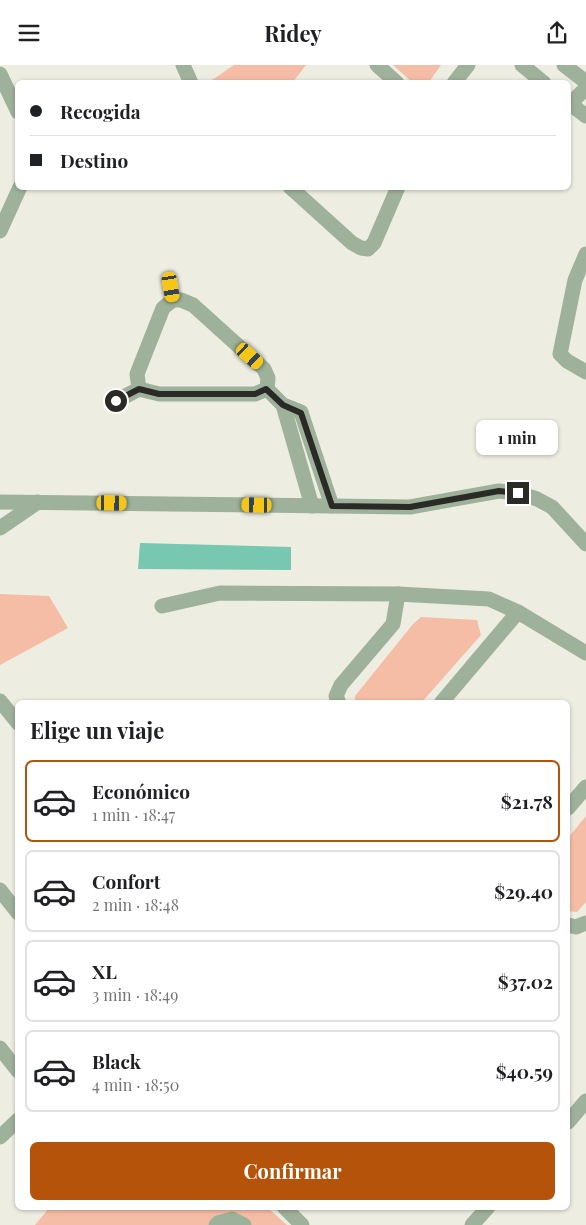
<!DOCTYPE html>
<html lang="es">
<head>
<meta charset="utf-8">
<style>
	:root { --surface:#fff; --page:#f6f6f6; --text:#202124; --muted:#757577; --line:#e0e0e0; --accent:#b45309 }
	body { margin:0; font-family:"Playfair Display",serif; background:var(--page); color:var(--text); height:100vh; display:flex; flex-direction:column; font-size:19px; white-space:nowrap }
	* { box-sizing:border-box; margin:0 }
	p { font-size:16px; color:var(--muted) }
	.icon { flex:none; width:28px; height:28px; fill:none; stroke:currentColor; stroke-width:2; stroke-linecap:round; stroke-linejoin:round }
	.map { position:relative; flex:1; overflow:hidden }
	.details { position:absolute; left:15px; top:635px; width:555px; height:510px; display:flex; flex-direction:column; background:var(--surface); border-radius:8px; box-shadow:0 1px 4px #0004 }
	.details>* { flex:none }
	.hud { position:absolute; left:15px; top:15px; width:556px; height:110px; border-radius:8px; box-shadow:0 1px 4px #0004; display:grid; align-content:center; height:110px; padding:0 15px; background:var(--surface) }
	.end { position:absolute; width:22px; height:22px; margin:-11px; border:6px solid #2a2a26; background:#fff; box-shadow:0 0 0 2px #fff }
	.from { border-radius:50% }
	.bubble { position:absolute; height:35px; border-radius:8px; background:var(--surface); box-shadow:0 1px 4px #0004; font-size:16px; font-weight:700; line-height:35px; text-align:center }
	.car { position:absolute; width:15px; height:30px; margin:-15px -8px; border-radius:6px; box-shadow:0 0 4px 1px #0007; background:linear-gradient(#f5c518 24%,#345 0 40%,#f5c518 0 76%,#345 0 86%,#f5c518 0) }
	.hud b { display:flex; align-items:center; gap:18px; height:48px; font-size:19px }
	.hud b+b { border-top:1px solid var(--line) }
	.hud i { width:12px; height:12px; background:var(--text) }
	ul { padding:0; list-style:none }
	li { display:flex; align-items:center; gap:15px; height:82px; margin:0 10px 8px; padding:0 5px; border:2px solid var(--line); border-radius:8px }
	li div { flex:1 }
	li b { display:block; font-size:19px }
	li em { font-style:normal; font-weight:700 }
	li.selected { border-color:var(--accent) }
	li>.icon { width:45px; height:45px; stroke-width:1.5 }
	h2 { padding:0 15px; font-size:22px; line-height:60px }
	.action { display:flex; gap:10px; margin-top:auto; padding:10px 15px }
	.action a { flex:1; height:58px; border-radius:8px; background:var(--accent); color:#fff; font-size:20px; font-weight:700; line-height:58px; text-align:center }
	header { display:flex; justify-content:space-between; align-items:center; height:65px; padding:0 15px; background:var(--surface); font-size:22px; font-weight:700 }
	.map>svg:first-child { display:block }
	.green { fill:#f5bda6 }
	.water { fill:#77c7b1 }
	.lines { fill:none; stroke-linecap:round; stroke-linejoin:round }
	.minor { stroke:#9eb19a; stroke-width:15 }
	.route { stroke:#2a2a26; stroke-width:6 }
</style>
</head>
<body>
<header><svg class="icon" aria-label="menu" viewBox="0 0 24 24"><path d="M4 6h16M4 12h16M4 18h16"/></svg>Ridey<svg class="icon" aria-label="share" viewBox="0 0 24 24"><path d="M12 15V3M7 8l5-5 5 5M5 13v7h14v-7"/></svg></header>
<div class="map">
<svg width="586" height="1160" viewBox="0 0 586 1160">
	<rect width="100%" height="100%" fill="#edeee1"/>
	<g class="green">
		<path d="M234 0H306L293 17H209Z"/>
		<path d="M393 0H441L429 17 413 18Z"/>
		<path d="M0 529 49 531 68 563 0 600Z"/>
		<path d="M421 552 477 555 481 570 422 637H355V631L413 559Z"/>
		<path d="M586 751V837L577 847 568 846V773Z"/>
		<path d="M50 1142 268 1143 287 1160H35Z"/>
	</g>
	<path class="water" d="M140 478 291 482V505L138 504Z"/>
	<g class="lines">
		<g class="minor">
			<path d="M183 0 191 18"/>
			<path d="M377 0 397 18"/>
			<path d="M522 0 544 18"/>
			<path d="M564 0 586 17"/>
			<path d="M0 9 18 47"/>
			<path d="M454 18 468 0"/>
			<path d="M569 38 586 51"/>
			<path d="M569 40 586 23"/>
			<path d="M290 122 352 178 361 183 368 184 374 178 398 122"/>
			<path d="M0 166 20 122"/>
			<path d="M586 189 575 215 560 289 567 296 586 307"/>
			<path d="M139 324 137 309 163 243 173 235H181L193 240 264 304 268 313 267 324"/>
			<path d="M139 324 159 329H255L267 324"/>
			<path d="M267 324 283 340 301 347 332 441"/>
			<path d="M116 336 139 324"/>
			<path d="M283 340 312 441"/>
			<path d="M0 437 410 442 499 426 518 428 537 434 552 442 586 479"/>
			<path d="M0 463 38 437"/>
			<path d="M162 541 220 528 398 529 489 534 518 547 586 588"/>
			<path d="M0 636 18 658"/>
			<path d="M339 638 336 631 341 620 393 559 398 529"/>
			<path d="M441 638 518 547"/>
			<path d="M568 743 586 722"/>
			<path d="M0 825 18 848"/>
			<path d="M568 860 576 862 586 858"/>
			<path d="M0 983 18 1006"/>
			<path d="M568 1057 586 1036"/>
			<path d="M0 1072 18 1055"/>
			<path d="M284 1142 302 1160"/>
			<path d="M216 1160 218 1158 232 1154 244 1160"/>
			<path d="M472 1160 488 1142"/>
		</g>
	</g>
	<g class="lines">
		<path class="route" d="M116 336 139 324 159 329H255L266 324 283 340 301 348 332 441 410 442 499 426 518 428"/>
	</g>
</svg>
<i class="end from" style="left:116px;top:336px"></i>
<i class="end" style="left:518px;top:428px"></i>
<div class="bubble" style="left:476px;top:355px;width:82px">1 min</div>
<i class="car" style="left:171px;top:222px;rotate:170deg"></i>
<i class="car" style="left:250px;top:291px;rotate:132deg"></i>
<i class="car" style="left:112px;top:438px;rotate:91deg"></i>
<i class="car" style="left:257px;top:440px;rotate:271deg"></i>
<div class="hud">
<b><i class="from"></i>Recogida</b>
<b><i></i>Destino</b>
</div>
<section class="details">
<h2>Elige un viaje</h2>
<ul>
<li class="selected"><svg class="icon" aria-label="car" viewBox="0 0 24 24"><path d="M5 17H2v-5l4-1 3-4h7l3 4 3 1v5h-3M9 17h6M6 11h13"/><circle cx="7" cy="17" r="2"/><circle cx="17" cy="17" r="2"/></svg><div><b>Económico</b><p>1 min · 18:47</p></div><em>$21.78</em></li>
<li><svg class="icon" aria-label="car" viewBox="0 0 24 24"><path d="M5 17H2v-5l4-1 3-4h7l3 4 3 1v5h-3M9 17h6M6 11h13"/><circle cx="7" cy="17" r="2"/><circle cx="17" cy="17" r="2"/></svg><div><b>Confort</b><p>2 min · 18:48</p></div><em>$29.40</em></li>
<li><svg class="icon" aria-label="car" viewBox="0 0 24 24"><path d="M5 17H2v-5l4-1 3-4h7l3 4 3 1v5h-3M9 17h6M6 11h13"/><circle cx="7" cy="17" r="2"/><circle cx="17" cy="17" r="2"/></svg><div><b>XL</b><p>3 min · 18:49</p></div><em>$37.02</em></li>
<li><svg class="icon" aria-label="car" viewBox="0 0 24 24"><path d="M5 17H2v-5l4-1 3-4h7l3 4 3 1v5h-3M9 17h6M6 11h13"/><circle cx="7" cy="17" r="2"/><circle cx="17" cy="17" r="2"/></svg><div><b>Black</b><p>4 min · 18:50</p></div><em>$40.59</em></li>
</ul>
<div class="action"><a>Confirmar</a></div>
</section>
</div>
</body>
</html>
